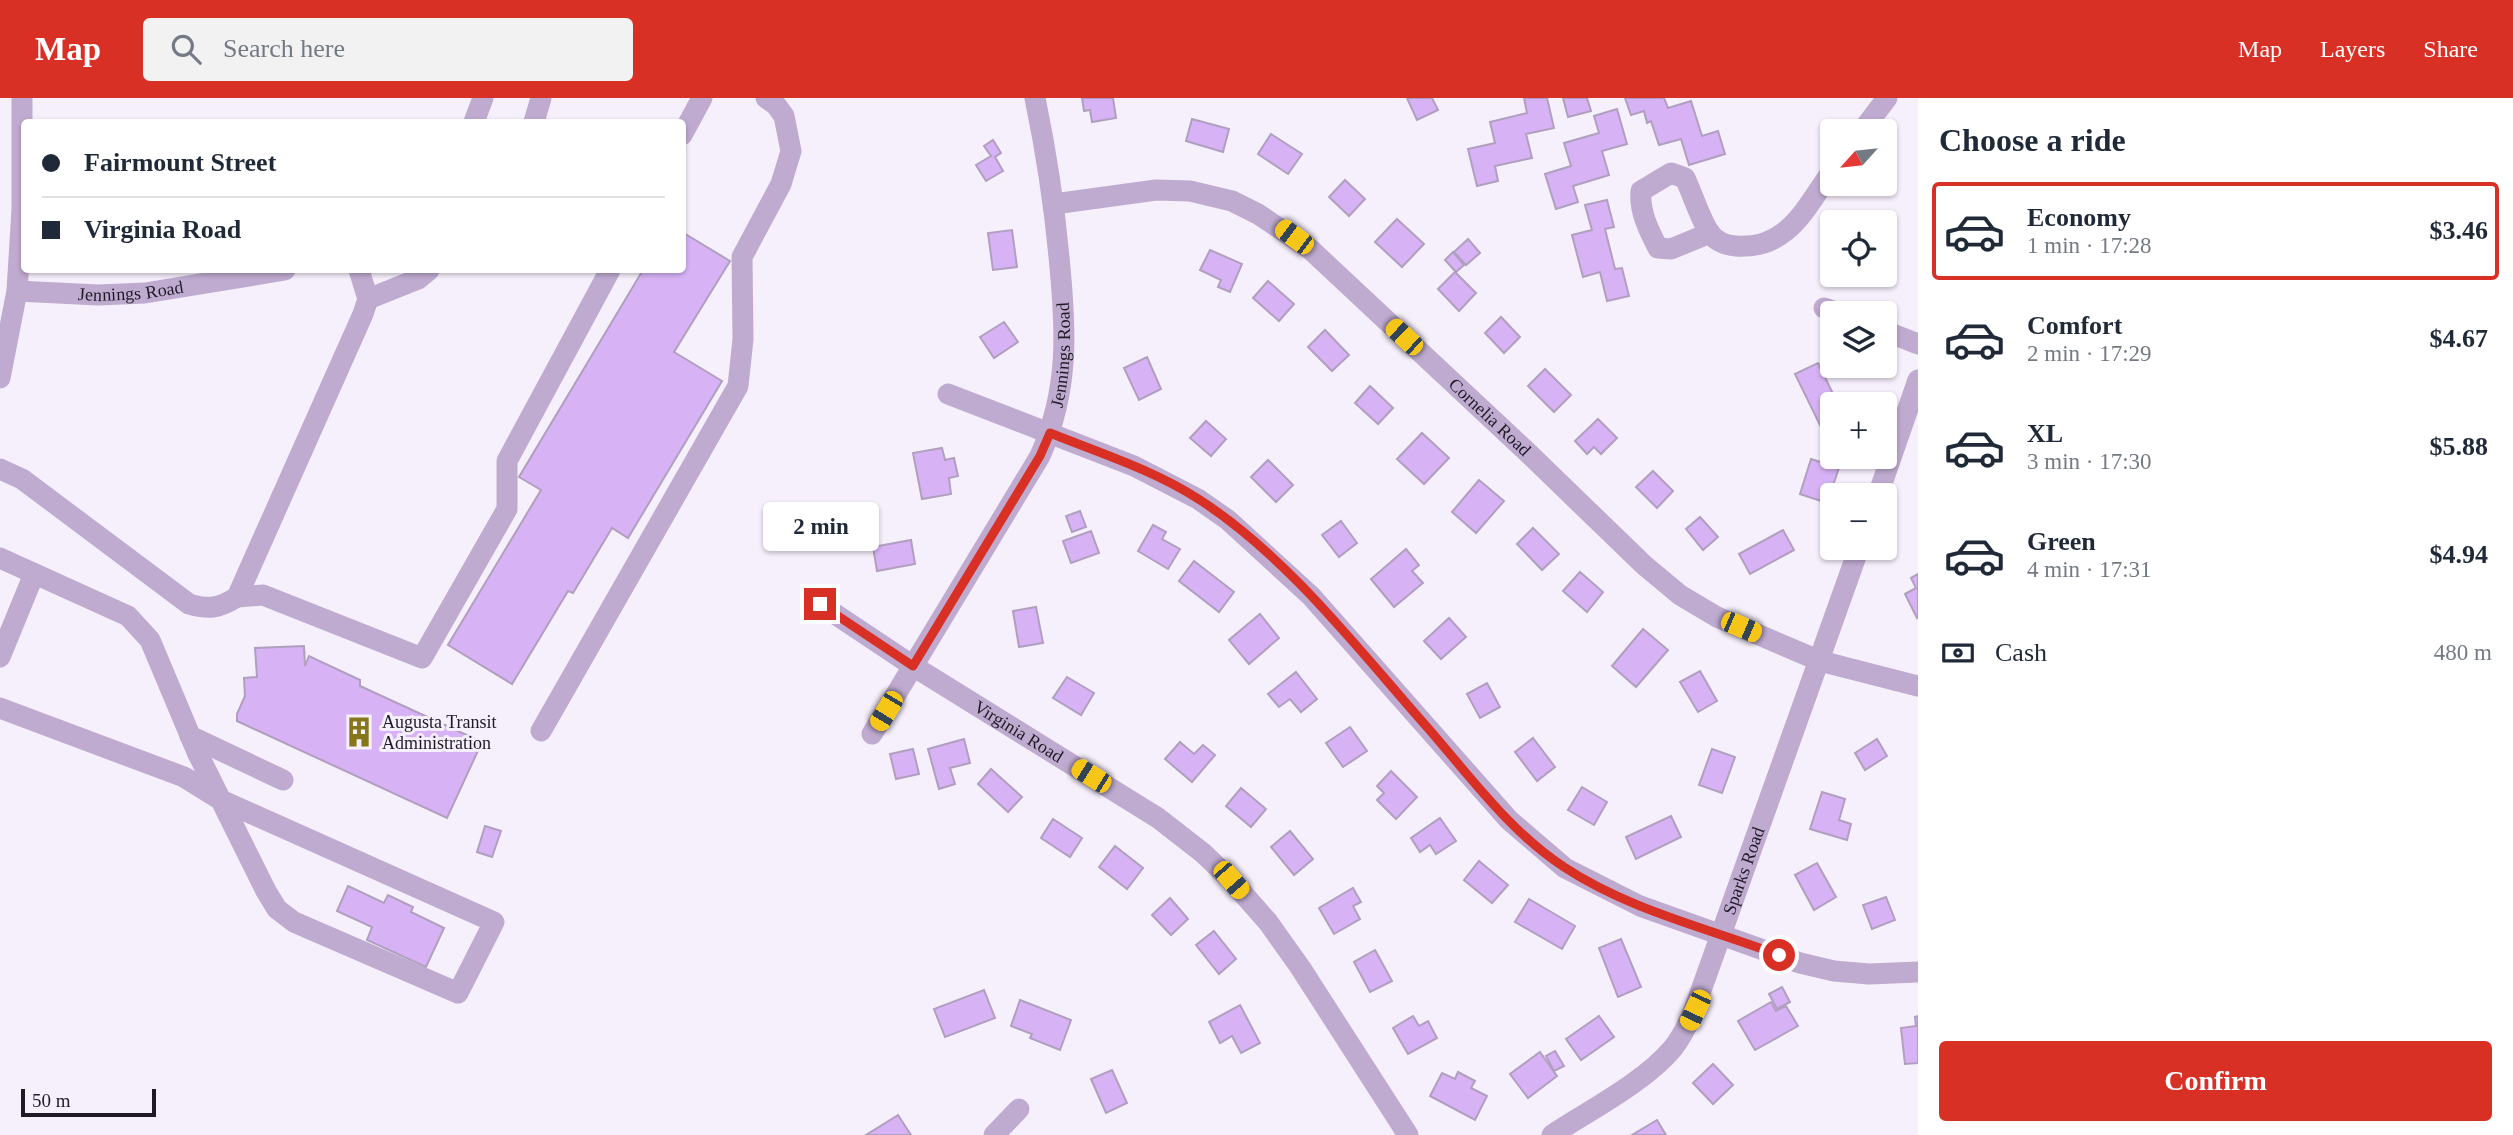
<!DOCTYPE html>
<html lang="en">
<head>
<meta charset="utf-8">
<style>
	:root { --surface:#fff; --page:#f2f2f3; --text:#1f2937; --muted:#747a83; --line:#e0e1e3; --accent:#d93025 }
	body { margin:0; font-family:Georgia,serif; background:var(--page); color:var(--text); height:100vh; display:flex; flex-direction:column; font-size:26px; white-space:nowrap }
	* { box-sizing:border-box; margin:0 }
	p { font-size:23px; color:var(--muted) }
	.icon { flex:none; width:38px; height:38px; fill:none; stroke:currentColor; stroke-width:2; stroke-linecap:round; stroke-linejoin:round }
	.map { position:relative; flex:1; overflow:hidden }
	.sheet { display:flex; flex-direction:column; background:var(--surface); width:595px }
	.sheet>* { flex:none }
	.top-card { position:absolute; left:21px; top:21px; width:665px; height:154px; border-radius:7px; box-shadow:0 2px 5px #0004; display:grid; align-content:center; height:154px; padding:0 21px; background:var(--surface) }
	.needle { width:46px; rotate:243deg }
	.tools { position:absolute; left:1820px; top:21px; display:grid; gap:14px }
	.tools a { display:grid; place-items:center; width:77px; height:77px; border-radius:7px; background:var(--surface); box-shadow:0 2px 5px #0004; font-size:35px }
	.scale { position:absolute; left:21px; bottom:18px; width:135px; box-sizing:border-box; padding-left:7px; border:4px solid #201a26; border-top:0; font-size:19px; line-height:24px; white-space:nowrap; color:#201a26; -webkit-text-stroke:5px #f6effc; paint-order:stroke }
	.end { position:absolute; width:32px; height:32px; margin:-16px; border:9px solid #d93025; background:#fff; box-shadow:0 0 0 4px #fff }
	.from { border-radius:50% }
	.bubble { position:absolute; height:49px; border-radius:7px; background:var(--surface); box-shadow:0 2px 5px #0004; font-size:23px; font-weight:700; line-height:49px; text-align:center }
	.car { position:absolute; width:21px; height:42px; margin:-21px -10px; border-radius:9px; box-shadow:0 0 5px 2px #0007; background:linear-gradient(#f5c518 24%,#345 0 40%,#f5c518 0 76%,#345 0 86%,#f5c518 0) }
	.top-card b { display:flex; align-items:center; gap:24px; height:66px; font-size:26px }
	.top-card b+b { border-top:2px solid var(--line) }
	.top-card i { width:18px; height:18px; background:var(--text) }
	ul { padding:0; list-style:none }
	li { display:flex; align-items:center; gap:21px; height:98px; margin:0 14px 10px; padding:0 7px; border:4px solid transparent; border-radius:7px }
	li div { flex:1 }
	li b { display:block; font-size:26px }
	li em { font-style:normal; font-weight:700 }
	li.selected { border-color:var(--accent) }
	li>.icon { width:63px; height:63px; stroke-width:1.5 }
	h2 { padding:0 21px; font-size:32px; line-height:84px }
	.pay { display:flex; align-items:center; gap:18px; height:77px; padding:0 21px; font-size:26px }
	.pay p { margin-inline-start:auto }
	.cta { display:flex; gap:14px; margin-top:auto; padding:14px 21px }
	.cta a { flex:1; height:80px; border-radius:7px; background:var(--accent); color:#fff; font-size:28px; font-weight:700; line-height:80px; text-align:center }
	header { display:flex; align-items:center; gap:42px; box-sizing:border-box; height:98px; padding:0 35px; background:var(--accent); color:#fff }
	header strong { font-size:33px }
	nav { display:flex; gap:38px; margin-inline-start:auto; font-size:24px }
	.search { width:490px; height:63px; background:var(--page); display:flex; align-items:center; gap:18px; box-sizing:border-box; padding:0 24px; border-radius:7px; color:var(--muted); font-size:26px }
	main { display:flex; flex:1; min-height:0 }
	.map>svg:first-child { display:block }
	.building { fill:#d7b3f6; stroke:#b09fbf; stroke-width:2 }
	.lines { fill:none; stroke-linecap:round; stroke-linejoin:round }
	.minor { stroke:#bfabd0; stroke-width:21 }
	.route { stroke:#d93025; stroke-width:9 }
	.labels { text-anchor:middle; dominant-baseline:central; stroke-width:6; stroke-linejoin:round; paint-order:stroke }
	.street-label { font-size:18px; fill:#201a26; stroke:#f6effc }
	.poi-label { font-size:18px; fill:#201a26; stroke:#f6effc; text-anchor:start }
</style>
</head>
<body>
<header>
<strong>Map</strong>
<div class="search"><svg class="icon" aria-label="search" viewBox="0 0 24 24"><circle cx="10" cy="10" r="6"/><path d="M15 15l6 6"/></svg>Search here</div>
<nav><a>Map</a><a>Layers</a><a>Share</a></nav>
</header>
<main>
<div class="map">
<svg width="1918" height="1037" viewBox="0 0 1918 1037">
	<rect width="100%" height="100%" fill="#f6effc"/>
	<g class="building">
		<path d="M1082 0H1113L1116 20 1092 24 1090 12 1084 13Z"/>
		<path d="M1407 0H1432L1438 12 1417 22Z"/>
		<path d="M1524 0H1547L1554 30 1526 36 1532 60 1495 68 1498 83 1477 88 1468 51 1495 45 1490 24 1527 15Z"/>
		<path d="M1563 0H1587L1591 13 1568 19Z"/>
		<path d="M1625 0H1664L1668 10 1691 3 1702 38 1718 33 1725 56 1689 67 1681 41 1659 47 1651 23 1647 25 1644 13 1631 17Z"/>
		<path d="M1617 11 1627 46 1602 53 1609 77 1573 88 1578 104 1556 111 1545 76 1571 68 1564 45 1599 35 1594 18Z"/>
		<path d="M1192 21 1229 31 1223 54 1186 43Z"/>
		<path d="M1271 36 1302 56 1288 76 1258 56Z"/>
		<path d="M993 42 1001 55 995 59 1003 73 986 83 976 67 991 58 984 48Z"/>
		<path d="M1345 82 1365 101 1349 118 1329 99Z"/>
		<path d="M1607 102 1614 129 1605 131 1615 171 1622 170 1629 198 1607 203 1600 174 1583 179 1572 137 1592 132 1585 107Z"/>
		<path d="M1397 121 1424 146 1402 169 1375 144Z"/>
		<path d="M1012 132 1017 169 993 172 988 135Z"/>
		<path d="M682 134 730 163 674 254 722 283 628 440 612 430 573 495 568 493 512 586 448 547 541 392 519 379 643 172H682Z"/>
		<path d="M1468 141 1480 155 1466 167 1454 154Z"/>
		<path d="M1210 152 1242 166 1230 194 1218 189 1221 182 1200 172Z"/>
		<path d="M1453 154 1464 167 1456 174 1445 162Z"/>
		<path d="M1885 155 1893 158 1886 177H1885Z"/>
		<path d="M1455 174 1476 195 1459 213 1438 191Z"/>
		<path d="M1268 183 1294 206 1279 223 1253 200Z"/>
		<path d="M1501 219 1520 239 1504 255 1485 235Z"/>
		<path d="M1004 224 1018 244 994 260 980 239Z"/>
		<path d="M1325 232 1349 257 1332 273 1308 249Z"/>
		<path d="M1147 259 1161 291 1139 302 1124 270Z"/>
		<path d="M1818 265 1838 306H1832V324L1821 329 1795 276Z"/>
		<path d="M1545 271 1571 297 1554 314 1528 288Z"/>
		<path d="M1370 288 1393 310 1378 326 1355 305Z"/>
		<path d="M1598 321 1617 340 1601 356 1594 349 1587 356 1575 343Z"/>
		<path d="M1206 323 1226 341 1211 358 1190 340Z"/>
		<path d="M1422 335 1449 360 1424 386 1397 361Z"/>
		<path d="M942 350 945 362 954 360 958 378 949 380 951 396 922 401 913 355Z"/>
		<path d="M1811 361 1839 370 1827 405 1800 396Z"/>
		<path d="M1268 362 1293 387 1276 404 1251 379Z"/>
		<path d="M1653 373 1673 393 1657 410 1636 389Z"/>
		<path d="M1479 382 1504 403 1476 435 1452 414Z"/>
		<path d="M1080 413 1086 429 1072 434 1066 418Z"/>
		<path d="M1700 419 1718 439 1703 452 1686 431Z"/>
		<path d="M1341 423 1357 445 1339 459 1322 437Z"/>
		<path d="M1153 427 1166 434 1162 441 1180 451 1168 471 1138 453Z"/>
		<path d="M1533 430 1559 456 1542 472 1517 446Z"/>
		<path d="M1783 432 1794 452 1750 476 1739 456Z"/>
		<path d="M1091 433 1099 455 1071 465 1063 443Z"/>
		<path d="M911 442 915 466 877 473 873 449Z"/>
		<path d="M1406 451 1419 467 1412 473 1423 485 1394 509 1371 481Z"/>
		<path d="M1194 463 1234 494 1219 514 1179 483Z"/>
		<path d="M1580 474 1603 494 1587 514 1563 493Z"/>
		<path d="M1918 476V519L1917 520 1905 496 1916 490 1911 480Z"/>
		<path d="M1036 509 1043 545 1019 549 1013 513Z"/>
		<path d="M1260 516 1279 540 1249 566 1229 542Z"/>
		<path d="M1449 520 1466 539 1441 561 1424 543Z"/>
		<path d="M1643 531 1668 552 1636 589 1612 568Z"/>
		<path d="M304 548 305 568 309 558 360 582V588L482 644 447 720 237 623V616L245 598 244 580 257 579 255 550Z"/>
		<path d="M1700 573 1717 603 1698 614 1680 584Z"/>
		<path d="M1296 574 1317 601 1301 614 1290 601 1279 609 1268 596Z"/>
		<path d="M1067 579 1094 595 1081 617 1053 600Z"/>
		<path d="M1487 585 1500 609 1480 620 1467 596Z"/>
		<path d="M1350 629 1367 653 1343 669 1326 645Z"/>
		<path d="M1533 640 1555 669 1537 683 1515 654Z"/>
		<path d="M964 641 970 665 950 670 955 686 939 691 928 651Z"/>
		<path d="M1877 641 1887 658 1865 672 1855 655Z"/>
		<path d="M1180 644 1194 656 1203 647 1215 657 1192 684 1165 661Z"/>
		<path d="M913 651 919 676 896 681 890 656Z"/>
		<path d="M1712 651 1735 659 1722 695 1699 687Z"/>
		<path d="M991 671 1022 699 1008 714 978 686Z"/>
		<path d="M1391 673 1417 699 1396 721 1377 702 1384 695 1377 688Z"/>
		<path d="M1582 689 1607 704 1594 727 1568 712Z"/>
		<path d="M1241 690 1266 711 1251 729 1226 708Z"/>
		<path d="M1822 694 1845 701 1839 722 1851 726 1847 742 1810 731Z"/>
		<path d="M1671 718 1681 739 1636 761 1626 739Z"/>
		<path d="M1440 720 1456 743 1436 756 1430 747 1420 754 1411 740Z"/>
		<path d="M1053 721 1082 740 1070 759 1041 740Z"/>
		<path d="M485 728 501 733 492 759 477 754Z"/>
		<path d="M1290 733 1313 761 1294 777 1271 749Z"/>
		<path d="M1115 748 1143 770 1127 791 1099 769Z"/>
		<path d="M1479 763 1508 787 1492 805 1464 782Z"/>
		<path d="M1817 765 1836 799 1814 812 1795 777Z"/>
		<path d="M348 788 384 805 388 797 413 809 411 814 444 830 426 869 367 842 372 829 337 813Z"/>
		<path d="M1353 790 1361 804 1353 808 1360 821 1334 836 1319 810Z"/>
		<path d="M1886 799 1895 822 1872 831 1863 807Z"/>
		<path d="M1170 800 1188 821 1171 837 1152 817Z"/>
		<path d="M1529 801 1575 828 1562 851 1515 824Z"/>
		<path d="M1214 833 1236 861 1219 876 1196 847Z"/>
		<path d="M1621 841 1641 889 1618 899 1599 850Z"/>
		<path d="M1375 852 1392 883 1370 894 1354 864Z"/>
		<path d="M1782 889 1790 904 1777 911 1769 896Z"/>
		<path d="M984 892 995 920 945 939 934 911Z"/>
		<path d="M1020 902 1071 922 1060 952 1030 940 1032 936 1011 928Z"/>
		<path d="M1771 904 1776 913 1786 908 1798 928 1755 952 1738 923Z"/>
		<path d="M1240 907 1260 945 1241 955 1232 938 1220 945 1209 924Z"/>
		<path d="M1413 918 1419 928 1428 923 1437 940 1408 956 1393 930Z"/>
		<path d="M1599 918 1614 939 1581 962 1566 941Z"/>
		<path d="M1918 918V965L1905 966 1901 930 1916 928 1915 919Z"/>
		<path d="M1555 953 1564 968 1554 973 1546 958Z"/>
		<path d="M1540 954 1557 978 1528 1000 1510 976Z"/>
		<path d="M1713 966 1733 987 1713 1006 1693 985Z"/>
		<path d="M1112 972 1127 1005 1106 1015 1091 981Z"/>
		<path d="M1458 974 1475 983 1471 990 1487 998 1475 1022 1430 998 1442 975 1455 981Z"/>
		<path d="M898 1017 911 1037H866Z"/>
		<path d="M1657 1022 1666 1037H1632Z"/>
	</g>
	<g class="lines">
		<g class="minor">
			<path d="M474 24 483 0"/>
			<path d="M534 24 541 0"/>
			<path d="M1862 33 1887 0"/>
			<path d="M682 37 702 0"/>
			<path id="s1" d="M1054 106 1156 92 1190 93 1232 103 1258 116 1310 151 1524 351 1644 467 1680 497 1717 519 1820 563 1918 588"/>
			<path d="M1710 135 1671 151 1658 150C1649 133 1639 113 1641 93L1671 75 1685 80C1693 97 1699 118 1709 134 1716 144 1725 147 1736 148 1788 152 1806 109 1832 73"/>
			<path id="s2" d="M17 193 98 197 145 195 285 172"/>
			<path d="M368 201 418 181 429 172"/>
			<path d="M1824 210 1838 215"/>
			<path d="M1885 233 1918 246"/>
			<path d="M0 280 17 193 22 111V0"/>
			<path d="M948 296 1134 368 1198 401 1228 422 1311 498 1509 722 1565 770 1640 808 1800 865 1834 873 1869 876 1918 874"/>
			<path d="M0 371 22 381 189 506C209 512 220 510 237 499L363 216 368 201 359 172"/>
			<path d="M1878 397 1918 282"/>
			<path d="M0 460 128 518 150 542 197 654 266 793 277 811 294 824 458 895 494 824 221 702 184 679 0 610"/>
			<path d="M237 499 263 497 422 560 507 411V363L610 172"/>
			<path id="s3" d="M820 506 913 568 1158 720 1203 755 1231 782 1268 824 1300 869 1408 1037"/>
			<path d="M0 559 34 476"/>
			<path d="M541 633 738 288 743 241 742 159 781 86 791 53 784 18 776 7 766 0"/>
			<path id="s4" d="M872 636 1040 358C1070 290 1066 230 1059 159 1054 105 1046 53 1035 0"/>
			<path d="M190 638 283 682"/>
			<path d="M994 1037 1019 1011"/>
			<path id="s5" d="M1552 1037C1588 1013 1645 984 1673 950 1682 939 1688 926 1694 912L1859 450"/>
		</g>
	</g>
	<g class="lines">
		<path class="route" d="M820 506 913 568 1040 358 1050 335C1100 355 1154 372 1200 402 1288 459 1358 551 1427 629 1469 677 1510 734 1564 769 1629 812 1707 830 1779 857"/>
	</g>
	<defs>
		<g id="building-bare" transform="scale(2.415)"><path d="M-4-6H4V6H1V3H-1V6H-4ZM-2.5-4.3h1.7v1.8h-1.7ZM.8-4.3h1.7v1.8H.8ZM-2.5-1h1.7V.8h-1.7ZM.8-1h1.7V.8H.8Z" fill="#867619" stroke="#f6effc" stroke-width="2.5" paint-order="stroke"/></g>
	</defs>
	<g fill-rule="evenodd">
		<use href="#building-bare" x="359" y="634"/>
	</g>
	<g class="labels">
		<g class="street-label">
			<text stroke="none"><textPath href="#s2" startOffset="114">Jennings Road</textPath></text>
			<text stroke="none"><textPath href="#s4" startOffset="429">Jennings Road</textPath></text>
			<text stroke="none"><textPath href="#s1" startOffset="518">Cornelia Road</textPath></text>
			<text stroke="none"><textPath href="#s3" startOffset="236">Virginia Road</textPath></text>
			<text stroke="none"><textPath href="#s5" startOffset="341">Sparks Road</textPath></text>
		</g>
		<g class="poi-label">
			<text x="382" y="624">Augusta Transit<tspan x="382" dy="21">Administration</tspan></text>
		</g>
	</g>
</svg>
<div class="tools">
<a><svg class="needle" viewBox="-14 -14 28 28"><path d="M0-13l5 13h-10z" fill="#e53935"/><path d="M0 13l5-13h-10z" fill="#747a83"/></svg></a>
<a><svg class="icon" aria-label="locate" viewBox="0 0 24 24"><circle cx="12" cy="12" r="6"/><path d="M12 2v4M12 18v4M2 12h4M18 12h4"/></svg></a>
<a><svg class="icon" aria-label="layers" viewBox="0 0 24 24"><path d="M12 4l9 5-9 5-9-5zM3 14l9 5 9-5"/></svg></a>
<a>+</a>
<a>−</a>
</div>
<div class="scale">50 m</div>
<i class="end from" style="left:1779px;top:857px"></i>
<i class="end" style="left:820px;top:506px"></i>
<div class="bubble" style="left:763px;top:404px;width:116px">2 min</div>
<i class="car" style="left:1294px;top:139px;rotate:307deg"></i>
<i class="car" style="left:1404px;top:239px;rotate:313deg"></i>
<i class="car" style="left:1741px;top:529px;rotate:113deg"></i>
<i class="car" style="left:886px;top:613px;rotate:211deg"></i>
<i class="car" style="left:1091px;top:678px;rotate:302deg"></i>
<i class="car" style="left:1231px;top:782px;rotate:139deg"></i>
<i class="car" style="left:1695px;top:912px;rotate:205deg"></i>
<div class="top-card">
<b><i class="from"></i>Fairmount Street</b>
<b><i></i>Virginia Road</b>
</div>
</div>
<section class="sheet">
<h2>Choose a ride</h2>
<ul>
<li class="selected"><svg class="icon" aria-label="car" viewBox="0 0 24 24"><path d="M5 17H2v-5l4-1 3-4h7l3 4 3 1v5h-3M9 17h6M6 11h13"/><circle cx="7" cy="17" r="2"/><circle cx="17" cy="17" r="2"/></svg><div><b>Economy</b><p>1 min · 17:28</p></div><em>$3.46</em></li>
<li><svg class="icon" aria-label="car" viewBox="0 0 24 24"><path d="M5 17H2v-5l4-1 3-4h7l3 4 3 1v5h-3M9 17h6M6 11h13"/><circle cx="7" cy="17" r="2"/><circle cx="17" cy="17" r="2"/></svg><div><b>Comfort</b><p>2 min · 17:29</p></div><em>$4.67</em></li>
<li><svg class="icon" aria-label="car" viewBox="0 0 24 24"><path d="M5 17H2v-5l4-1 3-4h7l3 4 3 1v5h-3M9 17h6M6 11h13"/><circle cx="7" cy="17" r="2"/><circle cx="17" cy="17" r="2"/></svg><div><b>XL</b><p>3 min · 17:30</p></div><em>$5.88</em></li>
<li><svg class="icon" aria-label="car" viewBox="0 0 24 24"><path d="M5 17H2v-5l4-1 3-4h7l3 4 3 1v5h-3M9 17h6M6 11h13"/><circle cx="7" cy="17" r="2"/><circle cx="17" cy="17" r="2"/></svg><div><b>Green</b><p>4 min · 17:31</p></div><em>$4.94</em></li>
</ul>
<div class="pay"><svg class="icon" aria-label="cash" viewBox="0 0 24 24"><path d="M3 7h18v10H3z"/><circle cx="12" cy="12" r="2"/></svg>Cash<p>480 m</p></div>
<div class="cta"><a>Confirm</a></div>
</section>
</main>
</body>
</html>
